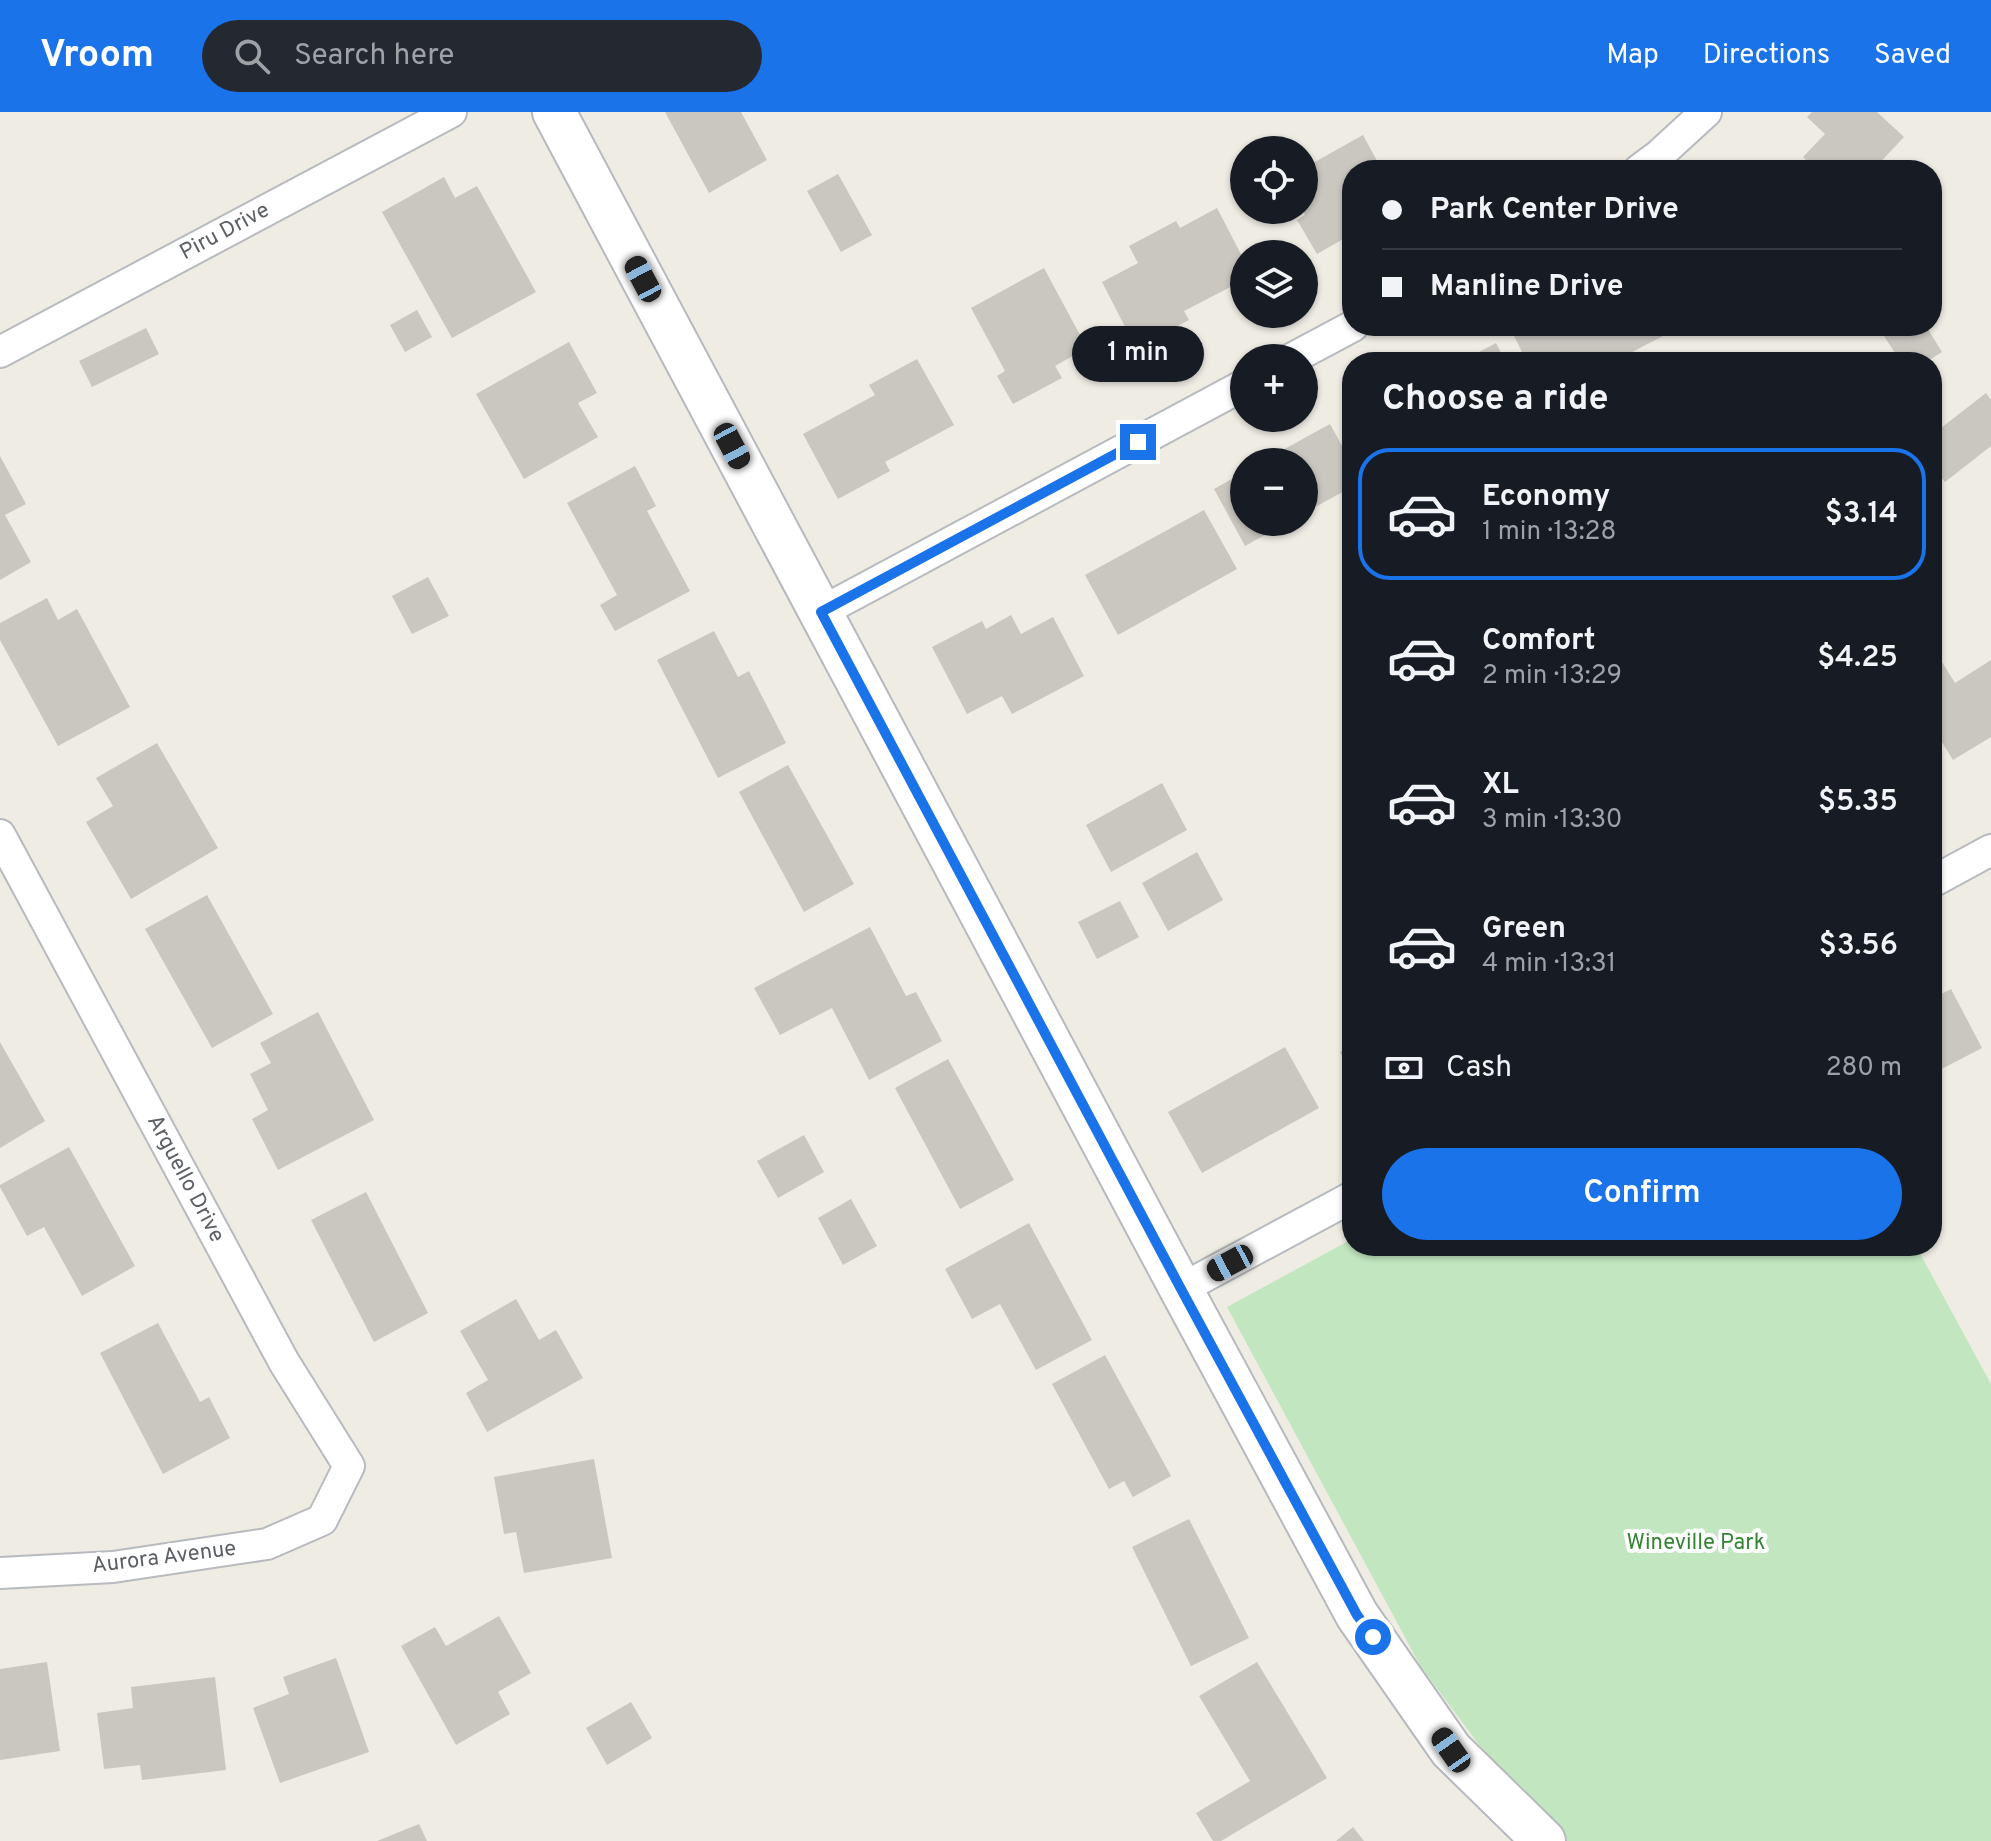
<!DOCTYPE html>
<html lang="en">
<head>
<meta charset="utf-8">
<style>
	:root { --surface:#171b24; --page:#242831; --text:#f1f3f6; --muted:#9ea1a6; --line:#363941; --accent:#1a73e8 }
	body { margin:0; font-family:Overpass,sans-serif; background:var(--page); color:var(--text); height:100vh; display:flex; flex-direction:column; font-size:30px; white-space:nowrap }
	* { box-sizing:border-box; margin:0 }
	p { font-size:26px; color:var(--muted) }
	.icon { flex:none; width:44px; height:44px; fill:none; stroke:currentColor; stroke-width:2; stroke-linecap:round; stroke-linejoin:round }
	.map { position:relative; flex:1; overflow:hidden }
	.panel { position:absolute; left:1342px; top:240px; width:600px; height:904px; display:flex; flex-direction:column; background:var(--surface); border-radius:32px; box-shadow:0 2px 6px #0004 }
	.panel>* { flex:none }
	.guide { position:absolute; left:1342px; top:48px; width:600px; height:176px; border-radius:32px; box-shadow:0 2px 6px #0004; display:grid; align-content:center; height:176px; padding:0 40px; background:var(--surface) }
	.buttons { position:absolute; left:1230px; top:24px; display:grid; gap:16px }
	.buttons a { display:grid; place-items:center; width:88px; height:88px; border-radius:50%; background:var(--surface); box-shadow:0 2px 6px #0004; font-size:40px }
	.end { position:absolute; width:36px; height:36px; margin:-18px; border:10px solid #1a73e8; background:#fff; box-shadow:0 0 0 4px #fff }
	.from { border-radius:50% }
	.bubble { position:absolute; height:56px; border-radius:28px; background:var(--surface); box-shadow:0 2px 6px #0004; font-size:26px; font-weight:600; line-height:56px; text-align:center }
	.car { position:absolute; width:24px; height:48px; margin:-24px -12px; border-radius:10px; box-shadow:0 0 6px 2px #0007; background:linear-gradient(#222 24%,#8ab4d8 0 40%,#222 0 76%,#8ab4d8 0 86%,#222 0) }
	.guide b { display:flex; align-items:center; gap:28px; height:76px; font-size:30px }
	.guide b+b { border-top:2px solid var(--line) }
	.guide i { width:20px; height:20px; background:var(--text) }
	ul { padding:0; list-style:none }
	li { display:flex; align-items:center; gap:24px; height:132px; margin:0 16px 12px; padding:0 24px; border:4px solid transparent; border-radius:32px }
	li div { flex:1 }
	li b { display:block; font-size:30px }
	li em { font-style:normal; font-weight:600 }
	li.current { border-color:var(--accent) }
	li>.icon { width:72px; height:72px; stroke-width:1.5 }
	h2 { padding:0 40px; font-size:36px; line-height:96px }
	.pay { display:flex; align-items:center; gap:20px; height:88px; padding:0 40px; font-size:30px }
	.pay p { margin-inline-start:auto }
	.action { display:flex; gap:16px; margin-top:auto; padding:16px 40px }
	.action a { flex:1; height:92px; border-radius:48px; background:var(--accent); color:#fff; font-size:32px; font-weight:600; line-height:92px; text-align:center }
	header { display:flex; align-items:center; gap:48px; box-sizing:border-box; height:112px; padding:0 40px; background:var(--accent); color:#fff }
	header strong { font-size:38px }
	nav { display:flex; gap:44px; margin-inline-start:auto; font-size:28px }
	.search { width:560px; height:72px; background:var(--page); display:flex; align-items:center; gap:20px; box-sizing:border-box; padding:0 28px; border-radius:44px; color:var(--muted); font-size:30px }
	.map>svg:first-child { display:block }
	.green { fill:#c2e7c0 }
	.building { fill:#cac7c1 }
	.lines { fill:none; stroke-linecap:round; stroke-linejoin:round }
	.street-casing { stroke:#b7babe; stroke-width:34 }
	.secondary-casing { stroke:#b6b9be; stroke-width:46 }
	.street { stroke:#fff; stroke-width:30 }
	.secondary { stroke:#fff; stroke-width:42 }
	.route { stroke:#1a73e8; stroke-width:10 }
	.labels { text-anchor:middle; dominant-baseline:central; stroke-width:8; stroke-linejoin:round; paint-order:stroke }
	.street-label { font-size:22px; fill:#5c6065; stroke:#fff }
	.park-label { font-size:22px; fill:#338534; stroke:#fff }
</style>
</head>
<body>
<header>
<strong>Vroom</strong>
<div class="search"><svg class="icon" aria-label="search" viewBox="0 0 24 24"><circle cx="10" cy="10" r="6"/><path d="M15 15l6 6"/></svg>Search here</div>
<nav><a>Map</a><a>Directions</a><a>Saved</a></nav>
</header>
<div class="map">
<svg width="1991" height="1729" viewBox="0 0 1991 1729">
	<rect width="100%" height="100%" fill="#efece4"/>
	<path class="green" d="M1352 1127V1134H1916L1991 1272V1729H1566L1530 1701 1421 1555 1227 1195Z"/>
	<g class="building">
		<path d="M665 0H741L767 48 709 81Z"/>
		<path d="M1812 0H1877L1904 25 1873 58H1816L1803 45 1825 22 1807 5Z"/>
		<path d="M1363 23 1382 58H1352V122L1317 142 1297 108 1305 103 1302 98 1304 56Z"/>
		<path d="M838 62 872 123 841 140 807 79Z"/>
		<path d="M444 65 455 86 477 74 536 180 452 226 382 100Z"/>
		<path d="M1217 96 1244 148V168L1184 199 1189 208 1136 236 1102 170 1138 151 1129 134 1176 109 1180 116Z"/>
		<path d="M1044 156 1087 236 1055 254 1062 266 1013 292 997 264 1005 259 971 196Z"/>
		<path d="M417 198 432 225 405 240 390 213Z"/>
		<path d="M1528 214H1661L1665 223 1613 250H1527L1513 222Z"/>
		<path d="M1887 214H1926L1942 240 1926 250H1901L1880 218Z"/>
		<path d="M146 216 159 242 92 275 79 249Z"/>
		<path d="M569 230 597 281 578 291 598 325 524 367 476 282Z"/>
		<path d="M1496 231 1506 250H1460Z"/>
		<path d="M917 247 954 313 885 350 890 359 838 387 803 322 875 283 869 273Z"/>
		<path d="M1986 281 1991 288V334L1945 370 1932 354V323Z"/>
		<path d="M1330 312 1352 352V375L1304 401V350H1261Z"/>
		<path d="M0 344 26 392 5 403 31 450 0 468Z"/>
		<path d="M635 354 656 394 647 399 690 479 615 519 600 493 617 483 567 391Z"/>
		<path d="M1244 360V410H1288L1245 434 1214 377Z"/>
		<path d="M1204 398 1237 457 1118 523 1085 463Z"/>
		<path d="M428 465 449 504 412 522 392 484Z"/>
		<path d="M47 486 58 508 77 497 130 595 58 634 0 528V511Z"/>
		<path d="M1011 503 1021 522 1053 505 1084 564 1012 602 1002 584 967 602 932 535 982 509 986 517Z"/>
		<path d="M714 519 738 565 749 559 786 631 718 666 657 548Z"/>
		<path d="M1937 542 1955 571 1991 548V625L1953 648 1932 614V545Z"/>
		<path d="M157 631 218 736 131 787 86 710 113 694 96 666Z"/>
		<path d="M788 653 854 772 804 800 739 680Z"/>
		<path d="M1162 671 1187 718 1111 760 1086 713Z"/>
		<path d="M1197 740 1223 788 1168 819 1142 771Z"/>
		<path d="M207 783 273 902 212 936 145 817Z"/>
		<path d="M1120 789 1139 825 1097 847 1078 810Z"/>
		<path d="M870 815 906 884 916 880 942 929 869 968 832 896 780 923 754 876Z"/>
		<path d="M1951 877 1982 936 1932 962V887Z"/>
		<path d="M318 900 374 1008 278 1058 252 1007 268 998 250 962 271 951 260 931Z"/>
		<path d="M0 930 45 1009 0 1036Z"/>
		<path d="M1352 933V962L1340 940Z"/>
		<path d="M1285 935 1319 996 1202 1061 1168 1000Z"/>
		<path d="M948 947 1014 1068 960 1097 895 976Z"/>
		<path d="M804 1023 824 1060 778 1086 757 1049Z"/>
		<path d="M69 1035 135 1154 82 1184 44 1115 27 1124 0 1075V1073Z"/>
		<path d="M366 1080 428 1201 374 1230 311 1108Z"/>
		<path d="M851 1087 877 1134 843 1153 818 1106Z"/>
		<path d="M1029 1111 1092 1228 1036 1258 1000 1192 972 1207 945 1157Z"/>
		<path d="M516 1187 539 1228 556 1218 583 1266 487 1320 466 1281 488 1268 460 1219Z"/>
		<path d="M158 1211 200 1290 209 1285 230 1326 163 1362 100 1241Z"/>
		<path d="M1105 1243 1171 1364 1133 1385 1124 1369 1109 1377 1052 1272Z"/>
		<path d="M594 1347 612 1446 524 1461 516 1420 504 1422 494 1365Z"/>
		<path d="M1189 1407 1249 1526 1191 1554 1132 1435Z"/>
		<path d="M499 1504 531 1561 498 1580 510 1602 456 1633 401 1534 435 1515 446 1534Z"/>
		<path d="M336 1546 369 1640 280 1671 253 1596 289 1582 283 1565Z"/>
		<path d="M47 1550 60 1639 0 1648V1557Z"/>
		<path d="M1257 1550 1327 1666 1221 1729H1213L1196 1701 1250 1669 1199 1584Z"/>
		<path d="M215 1565 226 1658 142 1668 140 1653 104 1657 97 1601 133 1596 131 1575Z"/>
		<path d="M631 1590 652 1626 607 1653 586 1616Z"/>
		<path d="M419 1712 427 1729H377Z"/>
		<path d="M1353 1715 1364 1729H1336Z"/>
	</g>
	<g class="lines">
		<g class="street-casing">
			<g id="street">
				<path d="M1639 58 1658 44 1706 0"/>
				<path d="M0 240 451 0"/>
				<path d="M1293 246 1353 214"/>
				<path d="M821 500 1244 273"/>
				<path d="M0 723 284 1250 349 1354 322 1408 267 1432 113 1455 0 1461"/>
				<path d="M1932 770 1991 738"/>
				<path d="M1181 1177 1352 1085"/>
			</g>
		</g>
		<g class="secondary-casing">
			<path id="secondary" d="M554 0 1181 1177 1357 1503 1451 1638 1544 1729"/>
		</g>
		<use href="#street" class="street"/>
		<use href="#secondary" class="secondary"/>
	</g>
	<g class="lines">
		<path class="route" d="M1138 330 821 500 1181 1177 1357 1503 1373 1525"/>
	</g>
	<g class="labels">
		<g class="street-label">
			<text transform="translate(225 120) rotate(-28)">Piru Drive</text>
			<text transform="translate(185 1067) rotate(62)">Arguello Drive</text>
			<text transform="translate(164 1446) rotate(-7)">Aurora Avenue</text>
		</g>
		<g class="park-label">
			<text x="1696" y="1431">Wineville Park</text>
		</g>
	</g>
</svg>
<div class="buttons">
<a><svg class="icon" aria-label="locate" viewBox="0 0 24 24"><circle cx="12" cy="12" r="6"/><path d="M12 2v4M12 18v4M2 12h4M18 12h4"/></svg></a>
<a><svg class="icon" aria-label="layers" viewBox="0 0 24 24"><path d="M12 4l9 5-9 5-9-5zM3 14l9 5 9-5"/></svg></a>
<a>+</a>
<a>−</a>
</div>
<i class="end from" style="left:1373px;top:1525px"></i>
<i class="end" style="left:1138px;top:330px"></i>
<div class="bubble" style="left:1072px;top:214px;width:132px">1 min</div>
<i class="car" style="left:643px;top:167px;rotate:332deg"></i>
<i class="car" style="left:732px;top:334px;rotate:152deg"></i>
<i class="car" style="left:1230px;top:1151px;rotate:242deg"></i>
<i class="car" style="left:1451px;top:1638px;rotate:325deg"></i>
<div class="guide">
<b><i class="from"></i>Park Center Drive</b>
<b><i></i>Manline Drive</b>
</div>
<section class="panel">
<h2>Choose a ride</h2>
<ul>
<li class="current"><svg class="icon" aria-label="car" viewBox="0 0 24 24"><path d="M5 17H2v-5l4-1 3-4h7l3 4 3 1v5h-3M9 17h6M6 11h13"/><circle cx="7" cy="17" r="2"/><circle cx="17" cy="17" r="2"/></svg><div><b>Economy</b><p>1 min · 13:28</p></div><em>$3.14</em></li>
<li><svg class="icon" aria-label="car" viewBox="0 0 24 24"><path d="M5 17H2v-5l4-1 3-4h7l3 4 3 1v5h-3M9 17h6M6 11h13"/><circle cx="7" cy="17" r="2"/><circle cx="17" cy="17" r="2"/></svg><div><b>Comfort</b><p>2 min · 13:29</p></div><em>$4.25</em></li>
<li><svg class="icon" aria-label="car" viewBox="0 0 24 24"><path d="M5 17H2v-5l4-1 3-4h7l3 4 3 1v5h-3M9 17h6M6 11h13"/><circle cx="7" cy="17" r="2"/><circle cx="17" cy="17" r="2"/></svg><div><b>XL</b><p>3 min · 13:30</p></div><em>$5.35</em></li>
<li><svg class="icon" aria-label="car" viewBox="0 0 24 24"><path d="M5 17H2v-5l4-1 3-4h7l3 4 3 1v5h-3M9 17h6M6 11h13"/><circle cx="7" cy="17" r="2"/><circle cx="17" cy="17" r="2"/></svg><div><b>Green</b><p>4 min · 13:31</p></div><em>$3.56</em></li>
</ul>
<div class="pay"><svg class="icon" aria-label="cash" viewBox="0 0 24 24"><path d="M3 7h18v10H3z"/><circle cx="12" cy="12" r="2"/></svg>Cash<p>280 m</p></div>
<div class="action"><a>Confirm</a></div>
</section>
</div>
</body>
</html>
